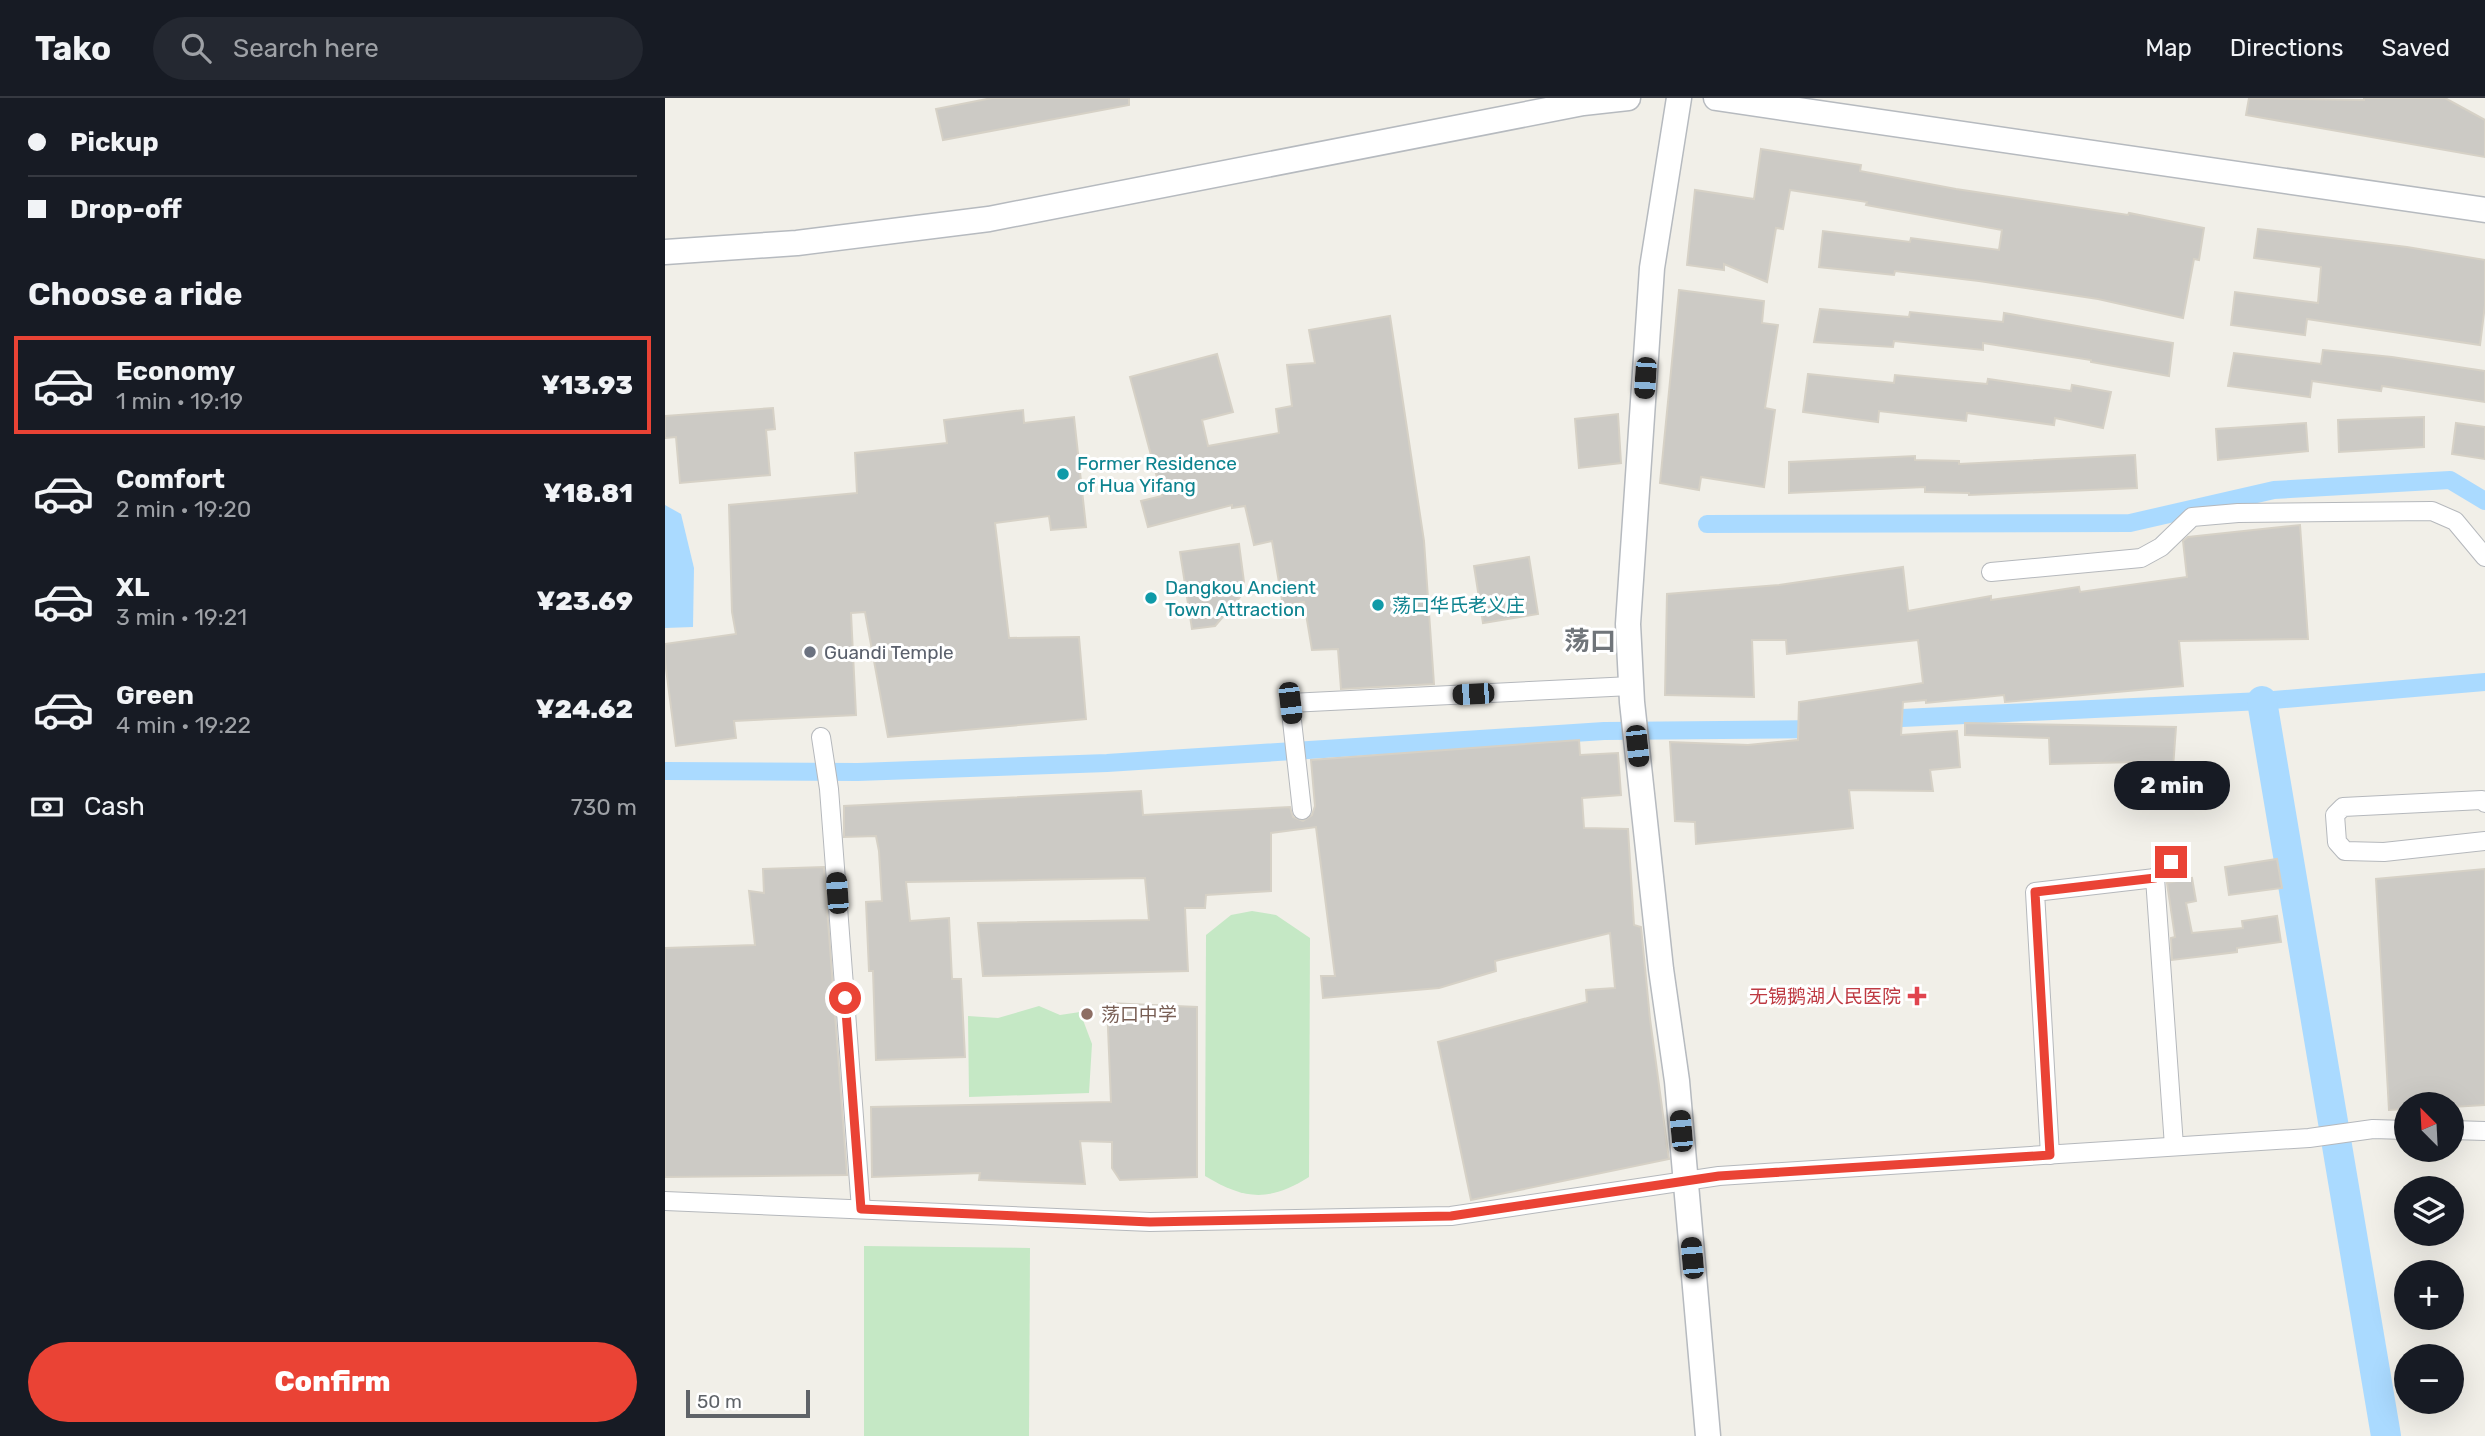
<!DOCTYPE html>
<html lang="en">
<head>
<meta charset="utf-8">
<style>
	:root { --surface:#171b24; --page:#242831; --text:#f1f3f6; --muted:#9ea1a6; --line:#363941; --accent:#ea4335 }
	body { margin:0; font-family:Rubik,"Noto Sans SC",sans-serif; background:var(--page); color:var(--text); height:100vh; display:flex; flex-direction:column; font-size:26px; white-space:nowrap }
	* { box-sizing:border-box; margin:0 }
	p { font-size:23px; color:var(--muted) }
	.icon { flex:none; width:38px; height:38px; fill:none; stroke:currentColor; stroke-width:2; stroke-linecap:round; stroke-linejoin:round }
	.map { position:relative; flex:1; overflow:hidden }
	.panel { display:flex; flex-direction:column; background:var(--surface); width:665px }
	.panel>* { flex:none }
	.guide { display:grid; align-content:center; height:154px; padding:0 28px; background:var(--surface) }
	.needle { width:46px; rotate:336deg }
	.fabs { position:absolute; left:1729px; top:994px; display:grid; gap:14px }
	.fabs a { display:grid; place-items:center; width:70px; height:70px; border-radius:50%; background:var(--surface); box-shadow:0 7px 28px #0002; font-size:35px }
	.scale { position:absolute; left:21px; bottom:18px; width:124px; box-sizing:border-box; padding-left:7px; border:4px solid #5f6368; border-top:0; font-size:19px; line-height:24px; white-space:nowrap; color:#5f6368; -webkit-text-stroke:5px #fff; paint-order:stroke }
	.end { position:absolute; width:32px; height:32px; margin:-16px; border:9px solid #ea4335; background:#fff; box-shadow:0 0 0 4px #fff }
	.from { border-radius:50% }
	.bubble { position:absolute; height:49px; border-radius:24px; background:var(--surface); box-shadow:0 7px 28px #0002; font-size:23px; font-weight:800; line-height:49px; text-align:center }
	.car { position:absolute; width:21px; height:42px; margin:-21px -10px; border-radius:9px; box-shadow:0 0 5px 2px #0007; background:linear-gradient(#222 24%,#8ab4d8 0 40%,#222 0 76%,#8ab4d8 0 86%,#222 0) }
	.guide b { display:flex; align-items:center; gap:24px; height:66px; font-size:26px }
	.guide b+b { border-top:2px solid var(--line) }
	.guide i { width:18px; height:18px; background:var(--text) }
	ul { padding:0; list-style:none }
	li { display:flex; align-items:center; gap:21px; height:98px; margin:0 14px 10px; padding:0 14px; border:4px solid transparent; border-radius:0px }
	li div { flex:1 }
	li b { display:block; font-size:26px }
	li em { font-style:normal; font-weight:800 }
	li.on { border-color:var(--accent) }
	li>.icon { width:63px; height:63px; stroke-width:1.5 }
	h2 { padding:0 28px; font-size:32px; line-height:84px }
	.pay { display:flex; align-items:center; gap:18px; height:77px; padding:0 28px; font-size:26px }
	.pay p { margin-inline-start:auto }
	.action { display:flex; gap:14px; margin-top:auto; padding:14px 28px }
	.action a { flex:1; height:80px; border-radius:42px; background:var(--accent); color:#fff; font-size:28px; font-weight:800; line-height:80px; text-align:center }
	header { display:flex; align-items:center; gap:42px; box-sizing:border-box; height:98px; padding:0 35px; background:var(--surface); border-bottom:2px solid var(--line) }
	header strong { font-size:33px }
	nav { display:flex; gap:38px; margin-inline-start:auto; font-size:24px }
	.search { width:490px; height:63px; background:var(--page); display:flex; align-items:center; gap:18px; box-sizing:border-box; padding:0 24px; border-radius:38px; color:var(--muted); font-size:26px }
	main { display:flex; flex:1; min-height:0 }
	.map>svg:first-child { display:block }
	.green { fill:#c5e8c5 }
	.water { fill:#aadaff }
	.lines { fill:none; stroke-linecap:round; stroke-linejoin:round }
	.canal { stroke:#aadaff; stroke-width:18 }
	.river { stroke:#aadaff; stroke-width:30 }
	.building { fill:#cccac5; stroke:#d6d1c6; stroke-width:2 }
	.street-casing { stroke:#b5b8bc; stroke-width:20 }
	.secondary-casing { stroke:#b6babf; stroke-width:27 }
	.street { stroke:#fff; stroke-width:18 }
	.secondary { stroke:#fff; stroke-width:24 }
	.route { stroke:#ea4335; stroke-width:9 }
	.culture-dot { fill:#0f9aa8; stroke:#fff; stroke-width:2.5 }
	.worship-dot { fill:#6b7280; stroke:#fff; stroke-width:2.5 }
	.health-dot { fill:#e0444e; stroke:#fff; stroke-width:2.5 }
	.education-dot { fill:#8d6e63; stroke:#fff; stroke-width:2.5 }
	.labels { text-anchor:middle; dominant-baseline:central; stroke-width:6; stroke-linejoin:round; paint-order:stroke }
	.culture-label { font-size:19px; fill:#0d838f; stroke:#fff; text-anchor:start }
	.worship-label { font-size:19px; fill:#5b616d; stroke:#fff; text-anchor:start }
	.health-label { font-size:19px; fill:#be3a42; stroke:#fff; text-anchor:end }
	.education-label { font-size:19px; fill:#785e54; stroke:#fff; text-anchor:start }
	.district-label { font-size:26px; font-weight:bold; fill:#70757a; stroke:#fff }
</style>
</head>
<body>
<header>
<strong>Tako</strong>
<div class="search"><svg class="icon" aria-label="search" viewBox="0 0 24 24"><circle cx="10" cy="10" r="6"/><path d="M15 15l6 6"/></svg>Search here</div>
<nav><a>Map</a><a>Directions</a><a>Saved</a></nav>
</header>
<main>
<section class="panel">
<div class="guide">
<b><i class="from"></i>Pickup</b>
<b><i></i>Drop-off</b>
</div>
<h2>Choose a ride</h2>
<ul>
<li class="on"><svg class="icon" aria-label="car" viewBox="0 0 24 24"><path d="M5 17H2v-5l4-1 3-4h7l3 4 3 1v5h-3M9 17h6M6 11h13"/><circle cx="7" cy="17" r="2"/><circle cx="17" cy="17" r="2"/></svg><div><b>Economy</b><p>1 min · 19:19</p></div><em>¥13.93</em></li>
<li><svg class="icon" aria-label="car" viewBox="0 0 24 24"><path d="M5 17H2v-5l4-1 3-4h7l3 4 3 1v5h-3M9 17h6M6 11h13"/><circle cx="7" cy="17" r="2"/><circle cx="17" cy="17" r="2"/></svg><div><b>Comfort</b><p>2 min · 19:20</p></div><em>¥18.81</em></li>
<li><svg class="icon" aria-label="car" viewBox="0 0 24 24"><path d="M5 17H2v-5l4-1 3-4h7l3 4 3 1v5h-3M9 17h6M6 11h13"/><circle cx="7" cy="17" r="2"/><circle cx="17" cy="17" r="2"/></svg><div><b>XL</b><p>3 min · 19:21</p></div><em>¥23.69</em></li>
<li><svg class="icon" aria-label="car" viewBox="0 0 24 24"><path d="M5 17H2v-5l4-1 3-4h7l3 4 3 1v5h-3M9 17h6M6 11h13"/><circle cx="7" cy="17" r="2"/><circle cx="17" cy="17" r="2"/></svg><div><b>Green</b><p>4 min · 19:22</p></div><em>¥24.62</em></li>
</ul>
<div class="pay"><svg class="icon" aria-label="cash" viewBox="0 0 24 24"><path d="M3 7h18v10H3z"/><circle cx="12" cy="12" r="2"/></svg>Cash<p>730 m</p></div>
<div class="action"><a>Confirm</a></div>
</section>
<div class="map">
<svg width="1820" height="1338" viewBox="0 0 1820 1338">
	<rect width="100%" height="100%" fill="#f1efe8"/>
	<g class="green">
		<path d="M587 813 611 817 645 840 644 1079C604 1104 580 1102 540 1078L541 837 566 817Z"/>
		<path d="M374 908 395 917 415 914 427 946 424 995 304 999 303 918 333 920Z"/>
		<path d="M199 1148 365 1150 364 1338H199Z"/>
	</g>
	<path class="water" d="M0 407 16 416 29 470 28 529 0 530Z"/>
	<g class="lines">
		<g class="canal">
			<path d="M1042 426 1465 425 1609 392 1785 382 1820 403"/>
			<path d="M1216 621 1597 603 1820 584"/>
			<path d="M0 673 193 674 442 665 939 633 1157 631"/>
		</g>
		<path class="river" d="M1597 603 1721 1338"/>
	</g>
	<g class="building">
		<path d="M327 0H464V7L278 42 271 11Z"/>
		<path d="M1584 0 1699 2V0H1780L1820 22V59L1581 17Z"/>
		<path d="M1096 51 1196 67 1195 73 1291 91 1463 117 1464 115 1539 130 1534 162 1529 161 1518 220 1433 201 1314 183 1230 173 1229 177 1154 169 1158 133 1245 144 1246 140 1334 152 1337 132 1201 107 1202 104 1125 92 1118 131 1111 130 1102 184 1059 166V172L1022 167 1030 92 1089 101Z"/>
		<path d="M1593 131 1742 149 1820 162V207L1815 247 1642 221 1640 237 1566 227 1570 194 1653 205 1656 169 1589 160Z"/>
		<path d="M1014 192 1099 203 1097 225 1113 227 1100 310 1110 312 1099 389 1036 379 1034 392 995 385Z"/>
		<path d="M1155 211 1244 219 1245 214 1338 224 1339 215 1508 245 1504 278 1426 264V262L1318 245V252L1229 243 1228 249 1149 244Z"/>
		<path d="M725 218 759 443 769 586 676 591 673 551 647 552 639 504 618 508 607 443 589 447 580 408 567 410V407L483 429 476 403 497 398 465 279 552 256 568 314 537 322 543 348 614 335 611 311 627 308 622 267 650 265 644 232Z"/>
		<path d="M1658 252 1727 259 1820 273V304L1717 288 1716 293 1647 283 1645 299 1563 288 1569 255 1656 266Z"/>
		<path d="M1143 276 1229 285 1230 277 1322 286 1323 281 1406 293 1407 287 1446 294 1438 330 1390 320 1389 327 1302 315 1301 323 1214 313 1213 324 1138 314Z"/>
		<path d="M108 310 110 331 101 332 105 377 15 385 11 339 0 340V318Z"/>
		<path d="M358 312 359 325 409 319 421 429 386 432 384 418 330 425 344 540 414 539 421 621 223 639 200 514 186 515 191 617 69 623 71 640 11 648 0 563V546L71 536 67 514 64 407 192 395 190 355 282 345 279 322Z"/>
		<path d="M953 316 956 365 914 370 910 321Z"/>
		<path d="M1759 319V349L1674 354 1673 322Z"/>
		<path d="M1641 325 1643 353 1553 362 1551 331Z"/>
		<path d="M1791 325 1820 329V361L1787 356Z"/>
		<path d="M1470 357 1472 390 1304 397V395L1260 394V389L1124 395V364L1250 358V362L1294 363V366Z"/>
		<path d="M1635 427 1643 541 1514 543 1518 588 1340 604 1339 597 1261 605V602L1238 604 1236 637 1292 633 1295 669 1265 672 1268 693 1184 692 1188 730 1031 746 1030 724 1010 723 1005 644 1083 647 1133 642 1134 604 1258 585 1253 542 1122 556 1121 542H1087L1089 599 1000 597 1002 496 1114 487 1238 469 1243 513 1326 498V502L1414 489 1415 494 1522 479 1518 443 1523 439Z"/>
		<path d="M574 446 579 484 575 499 550 528 527 531 515 454Z"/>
		<path d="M864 459 873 516 818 525 809 468Z"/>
		<path d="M1300 625 1511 629 1507 684 1476 685 1475 664 1385 666 1384 640 1300 637Z"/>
		<path d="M914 642 915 657 953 655 956 697 917 700 919 730 963 731 969 827 976 829 985 921 1004 1061 806 1102 773 944 922 904 921 892 950 890 945 835 830 863 831 873 774 890 658 900 656 878H670L651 729 606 735V793L541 797 540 810H520L523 873 318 878 313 825 484 822 480 780 241 784 245 823 284 820 287 881H296L300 959 211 962 208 873H204L201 804 217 803 214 753 211 738 179 739V708L476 693 478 717 625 709 628 719 638 723 647 717 650 708 646 662Z"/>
		<path d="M1612 761 1617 790 1564 797 1560 769Z"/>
		<path d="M159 769 182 1077 0 1079V850L90 847 84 793 99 795 98 771Z"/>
		<path d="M1820 771V1007L1787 1009V1006H1741V1011L1724 1012 1711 781Z"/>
		<path d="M1527 780 1531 803 1521 805 1527 835 1578 830 1577 823 1612 818 1616 844 1572 850V854L1507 862 1506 840 1510 839 1502 785Z"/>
		<path d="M442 905 532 909V1079L455 1082 447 1070V1044L415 1043 420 1086 314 1082 315 1075 207 1079 206 1009 446 1004Z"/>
	</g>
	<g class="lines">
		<g class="street-casing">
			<g id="street">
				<path d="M1326 474 1476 460 1496 449 1527 419 1573 415 1767 413 1790 423 1820 459"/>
				<path d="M156 639 164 691 196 1111"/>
				<path d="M1820 705 1817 702 1678 709 1670 717 1672 744 1680 753 1719 754 1820 743"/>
				<path d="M637 712 625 605 966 588"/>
				<path d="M1506 764 1490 780 1509 1048"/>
				<path d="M1787 1032 1820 1033"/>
				<path d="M1385 1057 1370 794 1490 780"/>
				<path d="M0 1103 485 1124 786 1118 1054 1078 1644 1040 1708 1031 1741 1032"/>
			</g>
		</g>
		<g class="secondary-casing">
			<g id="secondary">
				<path d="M1014 0 987 170 963 526 967 604 996 871 1012 983 1043 1338"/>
				<path d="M1051 0 1820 112"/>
				<path d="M0 154 132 145 324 121 918 5 963 0"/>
			</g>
		</g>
		<use href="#street" class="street"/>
		<use href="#secondary" class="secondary"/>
	</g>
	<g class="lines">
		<path class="route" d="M180 900 196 1111 485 1124 786 1118 1054 1078 1385 1057 1370 794 1490 780 1506 764"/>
	</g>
	<g class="culture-dot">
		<circle cx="398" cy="376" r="7"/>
		<circle cx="486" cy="500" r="7"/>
		<circle cx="713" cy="507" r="7"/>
	</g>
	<circle class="worship-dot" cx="145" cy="554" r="7"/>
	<path class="health-dot" d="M1248.5 887.5h7v7h7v7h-7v7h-7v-7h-7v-7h7z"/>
	<circle class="education-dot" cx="422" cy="916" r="7"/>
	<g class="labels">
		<g class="culture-label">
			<text x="412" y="365">Former Residence<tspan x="412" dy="22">of Hua Yifang</tspan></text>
			<text x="500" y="489">Dangkou Ancient<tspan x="500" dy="22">Town Attraction</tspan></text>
			<text x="727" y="507">荡口华氏老义庄</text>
		</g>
		<g class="worship-label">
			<text x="159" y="554">Guandi Temple</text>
		</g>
		<g class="health-label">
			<text x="1236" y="898">无锡鹅湖人民医院</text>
		</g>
		<g class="education-label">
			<text x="436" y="916">荡口中学</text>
		</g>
		<g class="district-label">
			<text x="925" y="543">荡口</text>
		</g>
	</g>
</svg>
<div class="fabs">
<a><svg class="needle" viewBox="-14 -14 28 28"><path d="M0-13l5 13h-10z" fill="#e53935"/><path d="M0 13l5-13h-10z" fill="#9ea1a6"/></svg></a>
<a><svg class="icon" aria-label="layers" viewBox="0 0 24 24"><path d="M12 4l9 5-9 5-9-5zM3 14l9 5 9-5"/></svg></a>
<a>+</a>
<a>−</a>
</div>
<div class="scale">50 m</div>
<i class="end from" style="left:180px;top:900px"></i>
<i class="end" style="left:1506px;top:764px"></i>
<div class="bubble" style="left:1449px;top:663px;width:116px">2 min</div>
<i class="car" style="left:980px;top:280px;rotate:184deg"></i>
<i class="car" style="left:808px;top:596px;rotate:267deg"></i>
<i class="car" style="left:625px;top:605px;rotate:173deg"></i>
<i class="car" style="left:972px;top:648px;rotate:174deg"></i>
<i class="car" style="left:172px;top:795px;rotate:356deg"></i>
<i class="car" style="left:1016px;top:1033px;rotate:355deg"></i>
<i class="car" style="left:1027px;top:1160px;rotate:355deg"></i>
</div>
</main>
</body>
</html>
